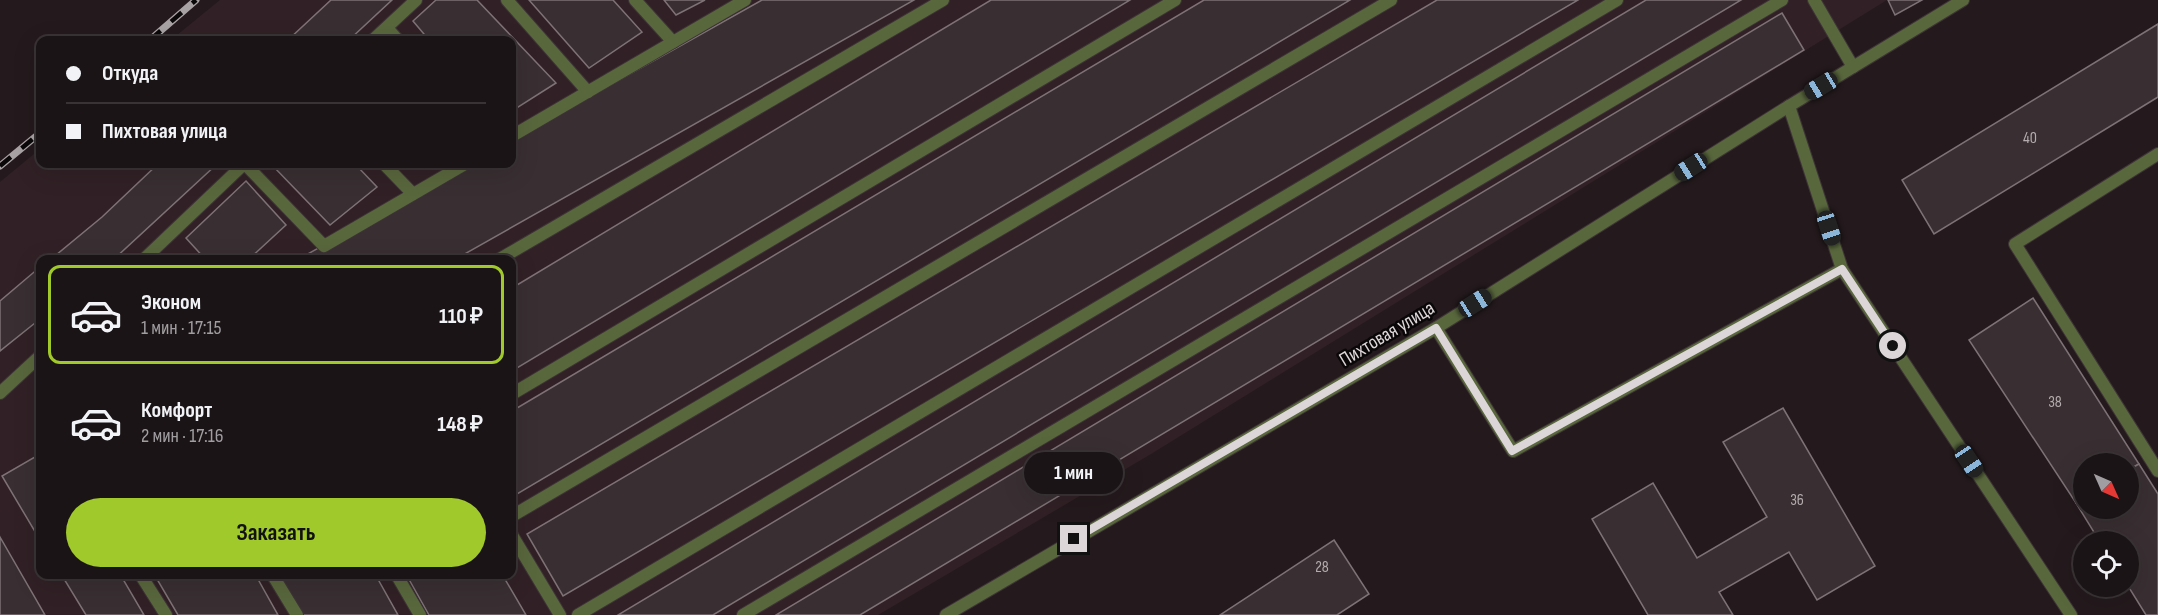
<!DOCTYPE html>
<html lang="ru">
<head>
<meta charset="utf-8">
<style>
	:root { --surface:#1b1416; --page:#241d1f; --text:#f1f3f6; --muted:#a09ea1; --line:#393335; --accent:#a0c92b }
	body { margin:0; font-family:"Sofia Sans Condensed",sans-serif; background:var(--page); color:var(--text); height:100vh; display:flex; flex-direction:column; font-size:22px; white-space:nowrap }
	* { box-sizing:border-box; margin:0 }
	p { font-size:20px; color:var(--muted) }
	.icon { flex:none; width:33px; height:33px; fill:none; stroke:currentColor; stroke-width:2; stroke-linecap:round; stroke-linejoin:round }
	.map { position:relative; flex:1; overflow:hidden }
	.drawer { position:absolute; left:36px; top:255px; width:480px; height:324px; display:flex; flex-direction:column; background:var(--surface); border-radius:12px; box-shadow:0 6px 24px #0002,0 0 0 2px var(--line) }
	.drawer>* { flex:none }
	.top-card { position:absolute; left:36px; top:36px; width:480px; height:132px; border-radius:12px; box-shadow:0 6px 24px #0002,0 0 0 2px var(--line); display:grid; align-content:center; height:132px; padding:0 30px; background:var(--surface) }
	.needle { width:39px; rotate:135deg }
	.buttons { position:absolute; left:2073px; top:453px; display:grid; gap:12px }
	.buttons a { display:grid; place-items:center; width:66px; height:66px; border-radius:50%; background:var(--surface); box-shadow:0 6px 24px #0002,0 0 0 2px var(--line); font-size:30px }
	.end { position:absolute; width:27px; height:27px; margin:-14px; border:8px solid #ddd6d8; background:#111; box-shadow:0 0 0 3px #111 }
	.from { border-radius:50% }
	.bubble { position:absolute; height:42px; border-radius:21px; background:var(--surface); box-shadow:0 6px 24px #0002,0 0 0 2px var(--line); font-size:20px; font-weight:700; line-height:42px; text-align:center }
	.car { position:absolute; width:18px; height:36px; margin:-18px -9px; border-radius:8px; box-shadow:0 0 4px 2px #0007; background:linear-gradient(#222 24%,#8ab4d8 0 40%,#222 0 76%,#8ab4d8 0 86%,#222 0) }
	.top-card b { display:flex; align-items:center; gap:21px; height:57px; font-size:22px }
	.top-card b+b { border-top:2px solid var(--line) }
	.top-card i { width:15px; height:15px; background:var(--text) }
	ul { padding:10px 0 0; list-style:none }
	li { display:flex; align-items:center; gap:18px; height:99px; margin:0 12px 9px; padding:0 18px; border:3px solid transparent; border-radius:12px }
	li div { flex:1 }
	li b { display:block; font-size:22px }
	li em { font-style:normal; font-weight:700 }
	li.current { border-color:var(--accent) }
	li>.icon { width:54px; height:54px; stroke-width:1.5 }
	.button { display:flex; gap:12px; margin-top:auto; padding:12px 30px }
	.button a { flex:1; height:69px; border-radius:36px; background:var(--accent); color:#111; font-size:24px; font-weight:700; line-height:69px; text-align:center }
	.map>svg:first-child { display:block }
	.built { fill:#312126; fill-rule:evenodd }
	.building { fill:#392f32; stroke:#7e7276; stroke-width:1.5 }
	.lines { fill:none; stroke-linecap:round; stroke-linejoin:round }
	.service-casing { stroke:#3e3437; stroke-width:14 }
	.tertiary-casing { stroke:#3e3437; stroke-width:14 }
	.service { stroke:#59673d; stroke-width:12 }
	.tertiary { stroke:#59673d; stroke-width:12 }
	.rail-casing { stroke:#a9a2a4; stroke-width:7 }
	.rail { stroke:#0a0708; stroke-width:4.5; stroke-dasharray:14; stroke-linecap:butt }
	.route { stroke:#ddd6d8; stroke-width:8 }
	.labels { text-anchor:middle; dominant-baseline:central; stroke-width:5; stroke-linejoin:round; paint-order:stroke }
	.number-label { font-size:16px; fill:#b4acae }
	.street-label { font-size:20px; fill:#ddd6d8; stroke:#0a0708 }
</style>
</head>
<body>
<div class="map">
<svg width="2158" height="615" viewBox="0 0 2158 615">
	<rect width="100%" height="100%" fill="#241a1d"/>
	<path class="built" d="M220 0H1887L1151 454 878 615H0V182L40 149V164H512V40H171ZM40 260H512V574H40Z"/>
	<g class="building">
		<path d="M331 0H392L349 40H288Z"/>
		<path d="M436 0H477L556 83 512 111V40H429L413 21Z"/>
		<path d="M529 0H613L642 32 589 68Z"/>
		<path d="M664 0H705L676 15Z"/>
		<path d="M762 0H914L454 260H297L469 164H512V140Z"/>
		<path d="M991 0H1130L512 371V288Z"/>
		<path d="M1204 0H1350L512 497V411Z"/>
		<path d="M1437 0H1578L563 596 527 534Z"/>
		<path d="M1646 0H1741L713 615H618Z"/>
		<path d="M1888 0H1922L1895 15Z"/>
		<path d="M1782 13 1804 50 860 615H776Z"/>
		<path d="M2158 24V97L1934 234 1902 180Z"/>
		<path d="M158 164H217L113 260H50L102 217Z"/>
		<path d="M271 164H355L377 187 330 225Z"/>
		<path d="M246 181 286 225 248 260H206L186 238Z"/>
		<path d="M40 267V319L0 351V301Z"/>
		<path d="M2033 298 2139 464 2128 470V464H2084V498L2076 503 1969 340Z"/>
		<path d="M1783 408 1875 566 1817 600 1789 552 1719 592 1733 615H1648L1592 519 1653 483 1697 558 1767 517 1723 442Z"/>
		<path d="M40 454V540L2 476Z"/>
		<path d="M2139 464 2158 494V615H2146L2128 586V542H2100L2076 503 2084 498V508H2128V470Z"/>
		<path d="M0 537 45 615H0Z"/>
		<path d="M1334 540 1369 594 1337 615H1220Z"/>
		<path d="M61 574H120L144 615H86Z"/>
		<path d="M154 574H255L278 615H178Z"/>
		<path d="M275 574H375L398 615H298Z"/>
		<path d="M406 574H502L526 615H429Z"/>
	</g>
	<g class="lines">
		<g class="service-casing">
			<g id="service">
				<path d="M507 0 588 92"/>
				<path d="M635 0 673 42"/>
				<path d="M1814 0 1853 67"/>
				<path d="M387 28 398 40"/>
				<path d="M373 40 416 0"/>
				<path d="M1789 106 1842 269 2071 615"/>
				<path d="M512 136 745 0"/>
				<path d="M2158 154 2015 244 2158 471"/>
				<path d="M245 164 324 246 465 164"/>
				<path d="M384 164 413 194"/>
				<path d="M143 260 244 164"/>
				<path d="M498 260 943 0"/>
				<path d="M1436 328 1513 451 1842 269"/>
				<path d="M0 393 40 356"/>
				<path d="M512 394 1175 0"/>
				<path d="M512 516 1391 0"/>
				<path d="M512 535 560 615"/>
				<path d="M140 574 166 615"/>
				<path d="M272 574 297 615"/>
				<path d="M396 574 420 615"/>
				<path d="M578 615 1617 0"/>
				<path d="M743 615 1782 0"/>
			</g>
		</g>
		<g class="tertiary-casing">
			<path id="tertiary" d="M946 615 1436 328 1789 106 1963 0"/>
		</g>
		<use href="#service" class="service"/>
		<use href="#tertiary" class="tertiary"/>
		<g class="rail-casing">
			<g id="rail">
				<path d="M150 40 196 0"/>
				<path d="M0 166 40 133"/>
			</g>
		</g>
		<use href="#rail" class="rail"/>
	</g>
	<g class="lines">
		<path class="route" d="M1074 539 1436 328 1512 451 1842 269 1893 346"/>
	</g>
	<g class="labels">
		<g class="number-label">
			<text x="2030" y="138">40</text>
			<text x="2055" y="402">38</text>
			<text x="1797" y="500">36</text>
			<text x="1322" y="567">28</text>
		</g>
		<g class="street-label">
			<text transform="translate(1387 334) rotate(-31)">Пихтовая улица</text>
		</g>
	</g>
</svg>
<div class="buttons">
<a><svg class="needle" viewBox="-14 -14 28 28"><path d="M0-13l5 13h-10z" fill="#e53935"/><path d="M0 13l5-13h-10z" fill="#a09ea1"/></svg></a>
<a><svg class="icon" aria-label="locate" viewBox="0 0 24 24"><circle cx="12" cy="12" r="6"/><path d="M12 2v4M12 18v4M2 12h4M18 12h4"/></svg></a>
</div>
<i class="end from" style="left:1893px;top:346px"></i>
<i class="end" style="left:1074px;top:539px"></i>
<div class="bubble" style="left:1024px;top:452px;width:99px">1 мин</div>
<i class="car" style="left:1821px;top:86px;rotate:239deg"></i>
<i class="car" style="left:1691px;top:167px;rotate:238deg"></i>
<i class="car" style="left:1829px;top:228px;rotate:162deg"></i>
<i class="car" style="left:1475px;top:303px;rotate:58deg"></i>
<i class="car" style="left:1969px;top:461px;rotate:146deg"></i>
<div class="top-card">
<b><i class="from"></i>Откуда</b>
<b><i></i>Пихтовая улица</b>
</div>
<section class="drawer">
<ul>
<li class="current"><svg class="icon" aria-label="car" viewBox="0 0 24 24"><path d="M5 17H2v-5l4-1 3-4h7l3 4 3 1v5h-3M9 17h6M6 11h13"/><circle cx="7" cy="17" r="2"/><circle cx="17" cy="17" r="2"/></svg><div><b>Эконом</b><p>1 мин · 17:15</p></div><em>110 ₽</em></li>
<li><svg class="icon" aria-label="car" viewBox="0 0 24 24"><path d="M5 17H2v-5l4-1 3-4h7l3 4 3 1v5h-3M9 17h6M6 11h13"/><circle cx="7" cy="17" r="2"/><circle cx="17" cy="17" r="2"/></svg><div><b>Комфорт</b><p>2 мин · 17:16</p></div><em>148 ₽</em></li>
</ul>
<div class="button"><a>Заказать</a></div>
</section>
</div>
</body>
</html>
